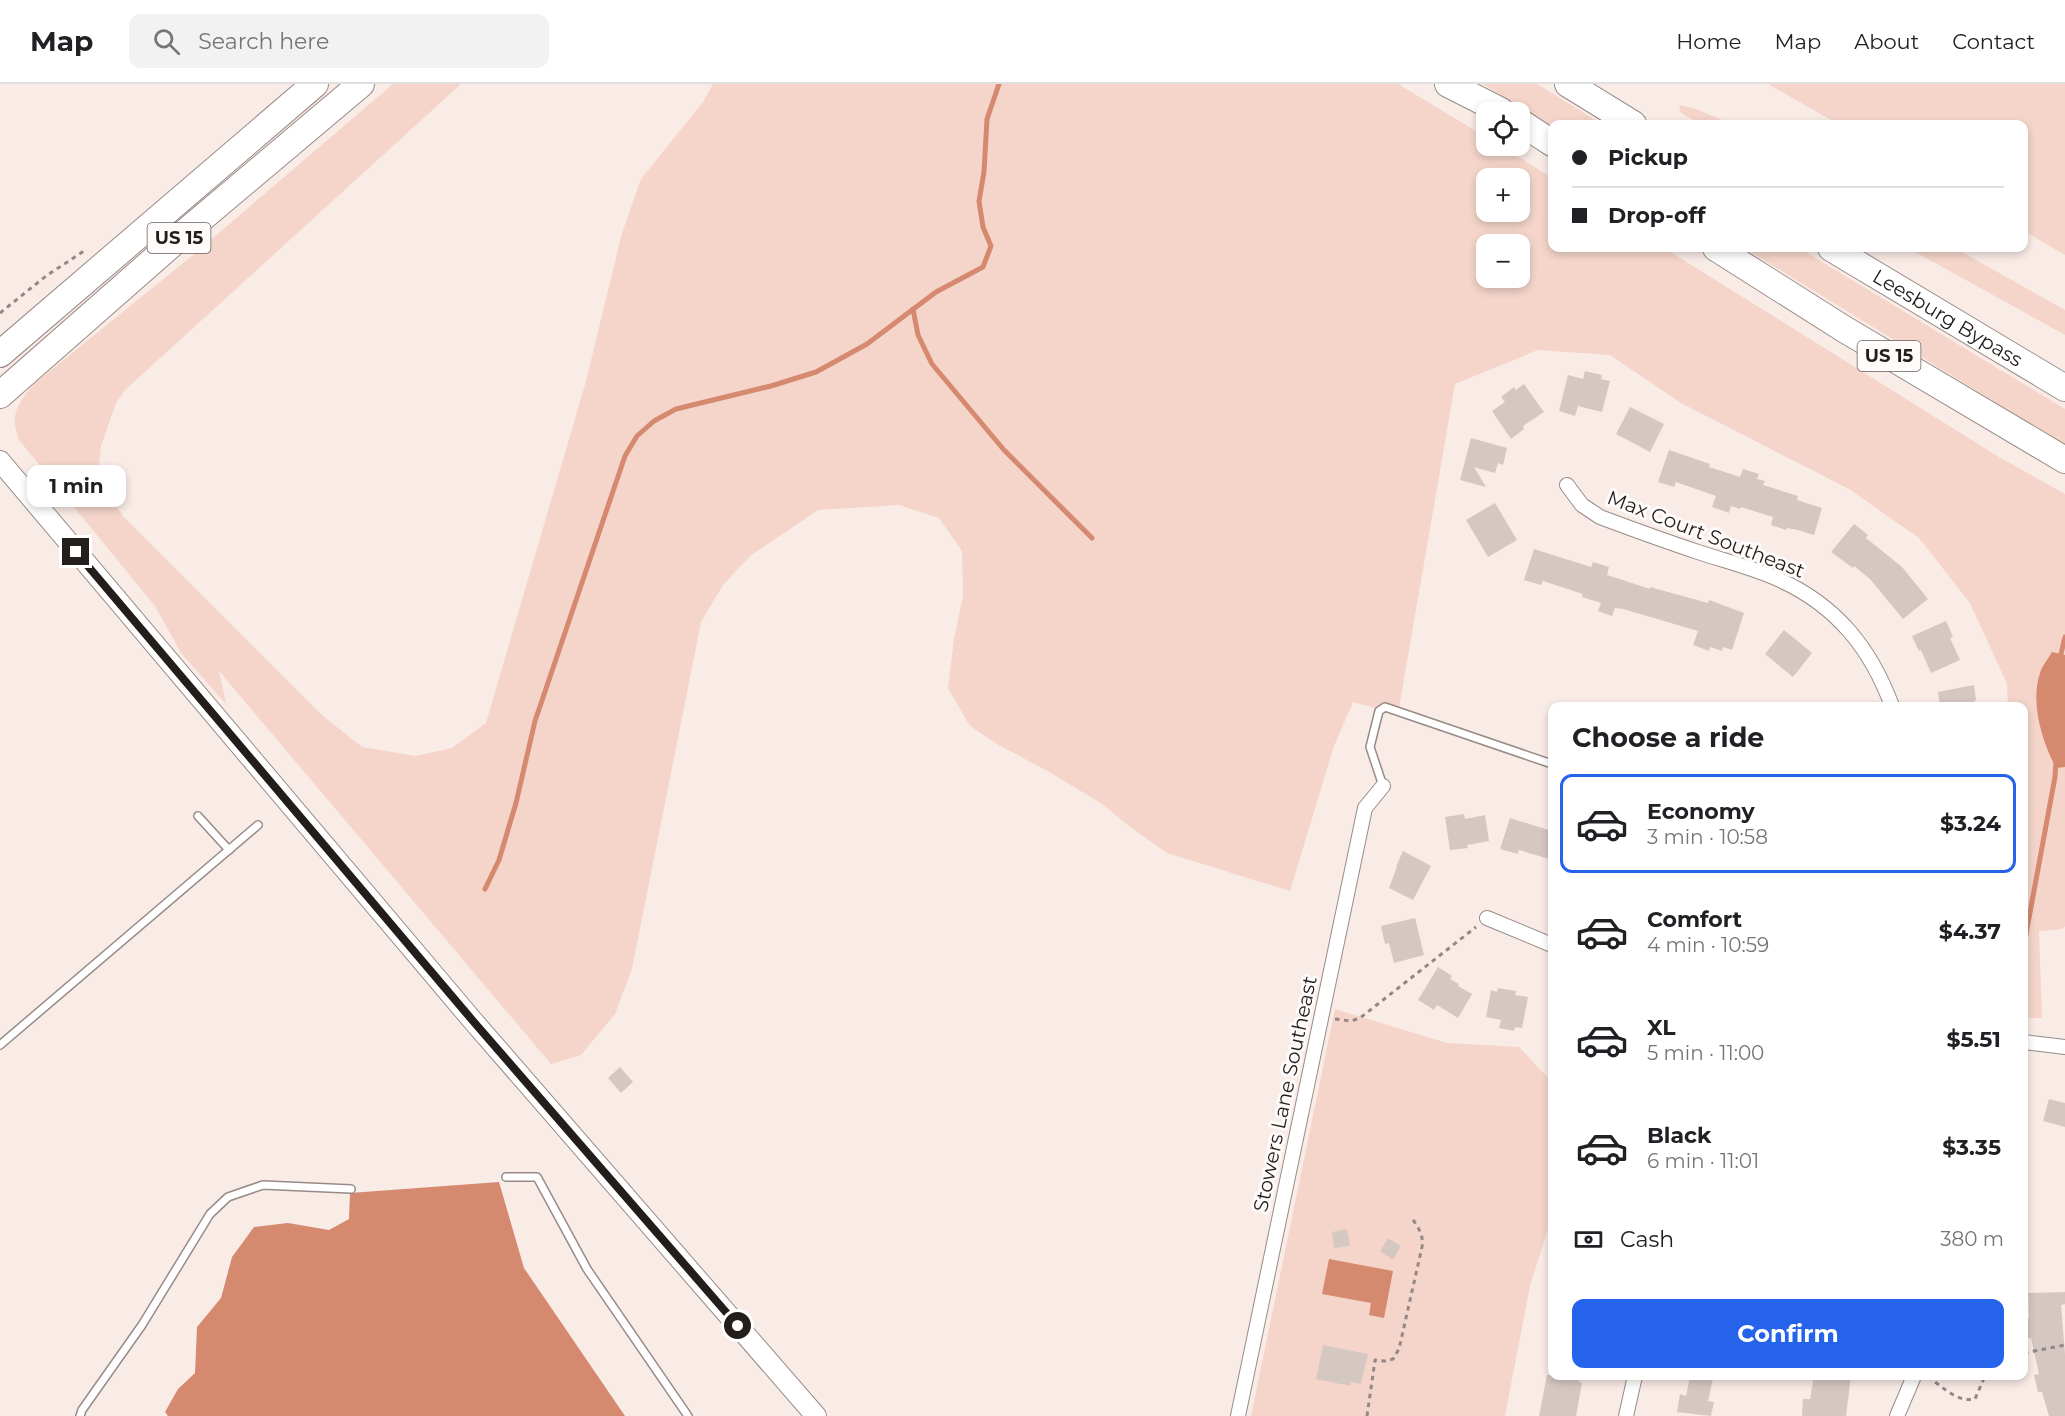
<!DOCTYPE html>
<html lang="en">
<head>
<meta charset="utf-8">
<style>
	:root { --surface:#fff; --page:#f2f2f2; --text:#202124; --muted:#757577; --line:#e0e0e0; --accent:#2563eb }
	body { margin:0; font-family:Montserrat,sans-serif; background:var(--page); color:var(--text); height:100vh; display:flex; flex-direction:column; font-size:22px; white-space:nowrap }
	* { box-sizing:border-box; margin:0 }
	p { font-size:20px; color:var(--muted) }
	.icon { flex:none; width:33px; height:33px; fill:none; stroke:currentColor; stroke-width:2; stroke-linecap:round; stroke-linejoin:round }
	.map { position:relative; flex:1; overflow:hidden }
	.drawer { position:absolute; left:1548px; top:618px; width:480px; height:678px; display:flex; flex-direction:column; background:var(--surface); border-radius:12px; box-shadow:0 3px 9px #0003 }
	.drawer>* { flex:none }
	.hud { position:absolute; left:1548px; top:36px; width:480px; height:132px; border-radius:12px; box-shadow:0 3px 9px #0003; display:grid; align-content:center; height:132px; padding:0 24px; background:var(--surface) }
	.controls { position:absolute; left:1476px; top:18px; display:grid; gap:12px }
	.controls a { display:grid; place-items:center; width:54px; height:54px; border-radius:12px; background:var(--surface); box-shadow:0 3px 9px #0003; font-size:30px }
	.end { position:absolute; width:27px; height:27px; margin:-14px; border:8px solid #231e1c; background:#fff; box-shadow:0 0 0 3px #fff }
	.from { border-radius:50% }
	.bubble { position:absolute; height:42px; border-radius:12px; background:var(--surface); box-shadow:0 3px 9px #0003; font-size:20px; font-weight:700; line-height:42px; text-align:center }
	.hud b { display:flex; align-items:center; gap:21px; height:57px; font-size:22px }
	.hud b+b { border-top:2px solid var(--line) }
	.hud i { width:15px; height:15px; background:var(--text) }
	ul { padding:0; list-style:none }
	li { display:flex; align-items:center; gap:18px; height:99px; margin:0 12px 9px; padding:0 12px; border:3px solid transparent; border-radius:12px }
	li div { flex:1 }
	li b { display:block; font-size:22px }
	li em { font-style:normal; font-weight:700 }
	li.selected { border-color:var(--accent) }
	li>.icon { width:54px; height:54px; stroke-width:1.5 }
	h2 { padding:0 24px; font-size:27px; line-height:72px }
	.pay { display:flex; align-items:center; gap:15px; height:66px; padding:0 24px; font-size:22px }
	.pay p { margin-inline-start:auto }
	.primary-button { display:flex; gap:12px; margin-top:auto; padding:12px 24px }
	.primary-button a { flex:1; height:69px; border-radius:12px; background:var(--accent); color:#fff; font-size:24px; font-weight:700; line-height:69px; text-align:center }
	header { display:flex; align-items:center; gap:36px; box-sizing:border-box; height:84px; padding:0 30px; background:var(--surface); border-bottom:2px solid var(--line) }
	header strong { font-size:28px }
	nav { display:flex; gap:33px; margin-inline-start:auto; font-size:21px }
	.search { width:420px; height:54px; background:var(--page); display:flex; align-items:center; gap:15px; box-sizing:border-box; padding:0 21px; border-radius:12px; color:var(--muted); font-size:22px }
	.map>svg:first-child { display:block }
	.green { fill:#f5d5ca; fill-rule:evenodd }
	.water { fill:#d58a70 }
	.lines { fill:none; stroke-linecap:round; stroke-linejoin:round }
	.stream { stroke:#d58a70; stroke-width:5 }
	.building { fill:#d5c8c3 }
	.lane-casing { stroke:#988b87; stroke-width:10 }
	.street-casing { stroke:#988b87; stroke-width:16 }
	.secondary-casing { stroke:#988b87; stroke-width:22 }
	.highway-casing { stroke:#988b87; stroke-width:28 }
	.path { stroke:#928885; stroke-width:3; stroke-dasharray:4.5 4.5; stroke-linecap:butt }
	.lane { stroke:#fff; stroke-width:7 }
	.street { stroke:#fff; stroke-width:14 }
	.secondary { stroke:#fff; stroke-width:20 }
	.highway { stroke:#fff; stroke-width:26 }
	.route { stroke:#231e1c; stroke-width:8 }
	.labels { text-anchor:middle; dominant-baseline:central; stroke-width:6; stroke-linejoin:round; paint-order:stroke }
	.shield { fill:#fefbfa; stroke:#65605f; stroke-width:1.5 }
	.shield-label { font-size:18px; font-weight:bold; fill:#231e1c }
	.street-label { font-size:20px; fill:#231e1c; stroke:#fefbfa }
</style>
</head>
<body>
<header>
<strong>Map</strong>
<div class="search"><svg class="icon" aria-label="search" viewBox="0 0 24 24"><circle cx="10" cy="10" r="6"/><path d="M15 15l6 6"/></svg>Search here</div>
<nav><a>Home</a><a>Map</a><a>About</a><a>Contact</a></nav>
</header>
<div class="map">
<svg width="2065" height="1332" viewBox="0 0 2065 1332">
	<rect width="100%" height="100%" fill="#f9ebe6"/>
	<g class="green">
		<path d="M393 0H461L125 306 116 319 101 362 98 391 118 425 123 432 323 632 362 663 416 672 452 664 486 639 586 297 622 149 641 95 703 18 713 0H1398L1486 53V62H1501L1552 94V164H1664L1999 373 2065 410V842L2061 845 2039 847 2042 934H2024V622H2008L2007 600 1970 519 1919 454 1849 405 1681 319 1610 271 1538 266 1455 300 1398 630 1353 618 1334 662 1290 807 1167 769 1130 743 1102 720 1051 689 997 660 970 642 948 604 954 555 963 512 962 467 939 434 899 421 818 426 750 472 723 501 701 538 632 885 615 930 581 971 551 980 219 587 226 620 181 569 155 522 19 356C9 331 18 319 34 300L193 171ZM1486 94H1520V128H1486ZM1486 160H1520V194H1486Z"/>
		<path d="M1483 0H1537L1602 40H1552V44Z"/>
		<path d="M1768 0H2065V171L2024 147V40H1838Z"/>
		<path d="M1679 21 1696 25 1731 40H1700L1681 29Z"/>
		<path d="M1744 164H1799L2065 325V361Z"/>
		<path d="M1908 164H1955L2065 226V251Z"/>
		<path d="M1335 925 1447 959 1519 963 1552 998V1132L1530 1202 1505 1332H1251Z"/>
	</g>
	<g class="water">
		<path d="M2052 568 2065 571V683L2056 684C2042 657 2030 619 2040 589 2042 582 2048 575 2052 568Z"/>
		<path d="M499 1098 524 1184 625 1332H168L165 1328 178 1305 195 1289 197 1243 221 1214 232 1173 254 1143 288 1139 329 1146 349 1135 350 1109Z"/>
		<path d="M1329 1175 1393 1187 1384 1234 1369 1231 1371 1219 1322 1210Z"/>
	</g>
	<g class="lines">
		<g class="stream">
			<path d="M913 225 918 251 932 280 1004 366 1092 454"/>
			<path d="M2060 574 2065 553"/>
			<path d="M485 805 499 776 516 719 535 637 625 372 637 352 654 337 676 325 771 302 816 288 867 260 936 208 983 183 991 162 983 143 979 117 984 88 987 35 999 0"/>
			<path d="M2024 861 2055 693 2056 677"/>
		</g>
	</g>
	<g class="building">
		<path d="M1585 287 1602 291 1601 295 1610 297 1602 328 1578 322 1575 332 1559 327 1568 291 1583 295Z"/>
		<path d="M1524 300 1544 328 1523 342 1524 345 1511 355 1492 327 1505 318 1501 313 1514 303 1516 306Z"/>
		<path d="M1630 323 1664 340 1650 368 1616 350Z"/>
		<path d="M1471 354 1507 364 1503 381 1498 379 1495 389 1474 383 1486 403 1460 396Z"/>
		<path d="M1669 366 1710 380 1709 383 1740 393 1743 385 1759 390 1757 395 1765 397 1763 401 1798 412 1797 416 1822 424 1814 451 1798 446 1787 444 1786 446 1771 441 1773 433 1741 423 1740 425 1731 422 1729 429 1712 423 1716 412 1676 398 1674 403 1658 398Z"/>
		<path d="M1495 419 1517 456 1488 473 1466 436Z"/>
		<path d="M1854 440 1868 451 1866 454 1902 483 1928 515 1903 535 1870 495 1854 482 1853 484 1831 468Z"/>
		<path d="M1534 465 1591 483 1593 478 1609 483 1607 491 1650 505V503L1708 519 1709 516 1744 529 1732 566 1723 563 1722 567 1710 563 1709 567 1693 561 1698 547 1623 525 1615 524 1612 532 1598 527 1601 519 1582 513 1583 510 1543 497 1541 501 1524 496Z"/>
		<path d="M1946 537 1953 553 1950 554 1960 576 1931 589 1921 566 1919 567 1912 552Z"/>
		<path d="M1784 546 1812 569 1793 593 1765 570Z"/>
		<path d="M1974 601 1976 616 1974 617 1975 622H1940L1938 608Z"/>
		<path d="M1464 730 1465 735 1485 731 1489 757 1467 761 1468 764 1450 766 1445 733Z"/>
		<path d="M1510 734 1552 747V776L1519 766 1518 770 1500 765Z"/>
		<path d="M1403 767 1431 782 1413 816 1389 804 1397 783H1396Z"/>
		<path d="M1415 834 1424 871 1394 879 1389 859 1385 860 1381 842Z"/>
		<path d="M1438 883 1452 892 1450 895 1459 900 1458 902 1472 910 1458 934 1437 921 1434 926 1418 916Z"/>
		<path d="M1498 904 1516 907 1515 911 1528 913 1522 944 1515 943 1514 947 1499 944 1501 936 1486 933 1491 906 1497 908Z"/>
		<path d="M620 983 633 998 621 1009 608 994Z"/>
		<path d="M2049 1015 2065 1019V1043L2043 1037Z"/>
		<path d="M1347 1145 1350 1162 1334 1164 1332 1148Z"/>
		<path d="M1388 1154 1401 1162 1393 1176 1380 1167Z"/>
		<path d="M2065 1208V1220L2061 1221 2065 1270V1332H2049L2042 1308H2038L2034 1291 2039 1290 2031 1254H2027L2026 1235 2029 1234 2028 1209Z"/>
		<path d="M1323 1261 1368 1270 1361 1300 1351 1298 1350 1302 1316 1295Z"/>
		<path d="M1547 1291 1580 1292 1579 1298 1582 1299 1576 1332H1539Z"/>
		<path d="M1690 1292 1713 1295 1708 1317 1714 1318 1711 1332 1677 1328 1680 1310 1686 1312Z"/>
		<path d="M1814 1292H1851L1846 1332H1802L1803 1315H1810Z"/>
	</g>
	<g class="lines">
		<g class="lane-casing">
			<g id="lane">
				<path d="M1383 702 1370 663 1379 627 1385 623 1552 680"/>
				<path d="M198 732 229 766"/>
				<path d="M0 961 258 741"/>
				<path d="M506 1093H537L587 1185 688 1332"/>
				<path d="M80 1332 82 1326 142 1241 210 1130 228 1113 263 1101 351 1105"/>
			</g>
		</g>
		<g class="street-casing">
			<g id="street">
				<path d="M1567 401 1582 421 1600 433C1632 445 1665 457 1698 468 1725 477 1754 484 1780 496 1837 522 1871 565 1892 622"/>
				<path d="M1487 834 1552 861"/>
				<path d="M2024 958 2065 963"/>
				<path d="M1238 1332 1365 724 1383 702"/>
				<path d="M1626 1332 1635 1292"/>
				<path d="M1897 1332 1914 1292"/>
			</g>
		</g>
		<g class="secondary-casing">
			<path id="secondary" d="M0 377 473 937 816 1332"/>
		</g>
		<g class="highway-casing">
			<g id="highway">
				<path d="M1448 0 1501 27"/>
				<path d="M1568 0 1633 40"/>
				<path d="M1520 38 1552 59"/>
				<path d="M1716 164 1844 245 2065 376"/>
				<path id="s1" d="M1831 164 2065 304"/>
				<path d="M0 270 315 0"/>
				<path d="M0 311 189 145 361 0"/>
			</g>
		</g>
		<g class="path">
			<path d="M0 229 46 192 87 165"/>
			<path d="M1335 935 1351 937 1360 934 1476 843"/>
			<path d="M2024 1269 2065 1261"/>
			<path d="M1928 1293C1942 1302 1957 1319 1975 1315L1985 1292"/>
			<path d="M1367 1332 1375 1276 1385 1277 1393 1275 1399 1265 1422 1163C1424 1151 1418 1143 1411 1133"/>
		</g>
		<use href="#lane" class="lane"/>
		<use href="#street" class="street"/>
		<use href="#secondary" class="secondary"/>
		<use href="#highway" class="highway"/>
	</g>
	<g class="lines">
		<path class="route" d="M76 468 473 937 738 1242"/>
	</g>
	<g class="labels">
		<g class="shield">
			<rect x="147.5" y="139" width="63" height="30" rx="4.5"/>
			<rect x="1857.5" y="257" width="63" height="30" rx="4.5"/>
		</g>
		<g class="shield-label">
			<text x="179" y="154">US 15</text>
			<text x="1889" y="272">US 15</text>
		</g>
		<g class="street-label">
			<text stroke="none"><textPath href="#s1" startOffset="136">Leesburg Bypass</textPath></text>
			<text transform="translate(1706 450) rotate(21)">Max Court Southeast</text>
			<text transform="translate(1285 1010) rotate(-78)">Stowers Lane Southeast</text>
		</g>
	</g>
</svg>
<div class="controls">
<a><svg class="icon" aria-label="locate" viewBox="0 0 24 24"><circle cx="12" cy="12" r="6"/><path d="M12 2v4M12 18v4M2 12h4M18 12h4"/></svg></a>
<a>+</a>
<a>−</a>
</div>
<i class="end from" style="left:738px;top:1242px"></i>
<i class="end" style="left:76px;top:468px"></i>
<div class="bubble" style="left:27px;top:381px;width:99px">1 min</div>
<div class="hud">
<b><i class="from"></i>Pickup</b>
<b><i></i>Drop-off</b>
</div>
<section class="drawer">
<h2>Choose a ride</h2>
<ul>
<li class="selected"><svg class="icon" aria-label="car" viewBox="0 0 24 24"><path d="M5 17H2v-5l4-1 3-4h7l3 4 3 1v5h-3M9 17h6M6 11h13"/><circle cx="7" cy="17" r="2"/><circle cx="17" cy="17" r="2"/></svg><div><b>Economy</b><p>3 min · 10:58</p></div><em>$3.24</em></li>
<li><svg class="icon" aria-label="car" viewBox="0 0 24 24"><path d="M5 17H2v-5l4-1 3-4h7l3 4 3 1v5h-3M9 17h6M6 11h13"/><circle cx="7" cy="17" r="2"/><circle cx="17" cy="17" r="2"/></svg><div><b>Comfort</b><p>4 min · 10:59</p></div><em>$4.37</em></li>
<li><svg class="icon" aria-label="car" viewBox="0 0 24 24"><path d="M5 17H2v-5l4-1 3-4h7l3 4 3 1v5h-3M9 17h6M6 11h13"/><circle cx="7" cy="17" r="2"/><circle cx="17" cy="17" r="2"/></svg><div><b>XL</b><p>5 min · 11:00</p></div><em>$5.51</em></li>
<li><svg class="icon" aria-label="car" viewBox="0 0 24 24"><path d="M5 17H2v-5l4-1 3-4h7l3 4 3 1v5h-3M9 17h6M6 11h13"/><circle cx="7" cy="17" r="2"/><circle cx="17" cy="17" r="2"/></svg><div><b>Black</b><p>6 min · 11:01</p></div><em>$3.35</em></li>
</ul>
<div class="pay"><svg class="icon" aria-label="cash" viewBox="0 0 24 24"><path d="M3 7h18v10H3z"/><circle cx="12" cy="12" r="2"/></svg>Cash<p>380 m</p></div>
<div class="primary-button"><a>Confirm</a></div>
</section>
</div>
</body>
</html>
